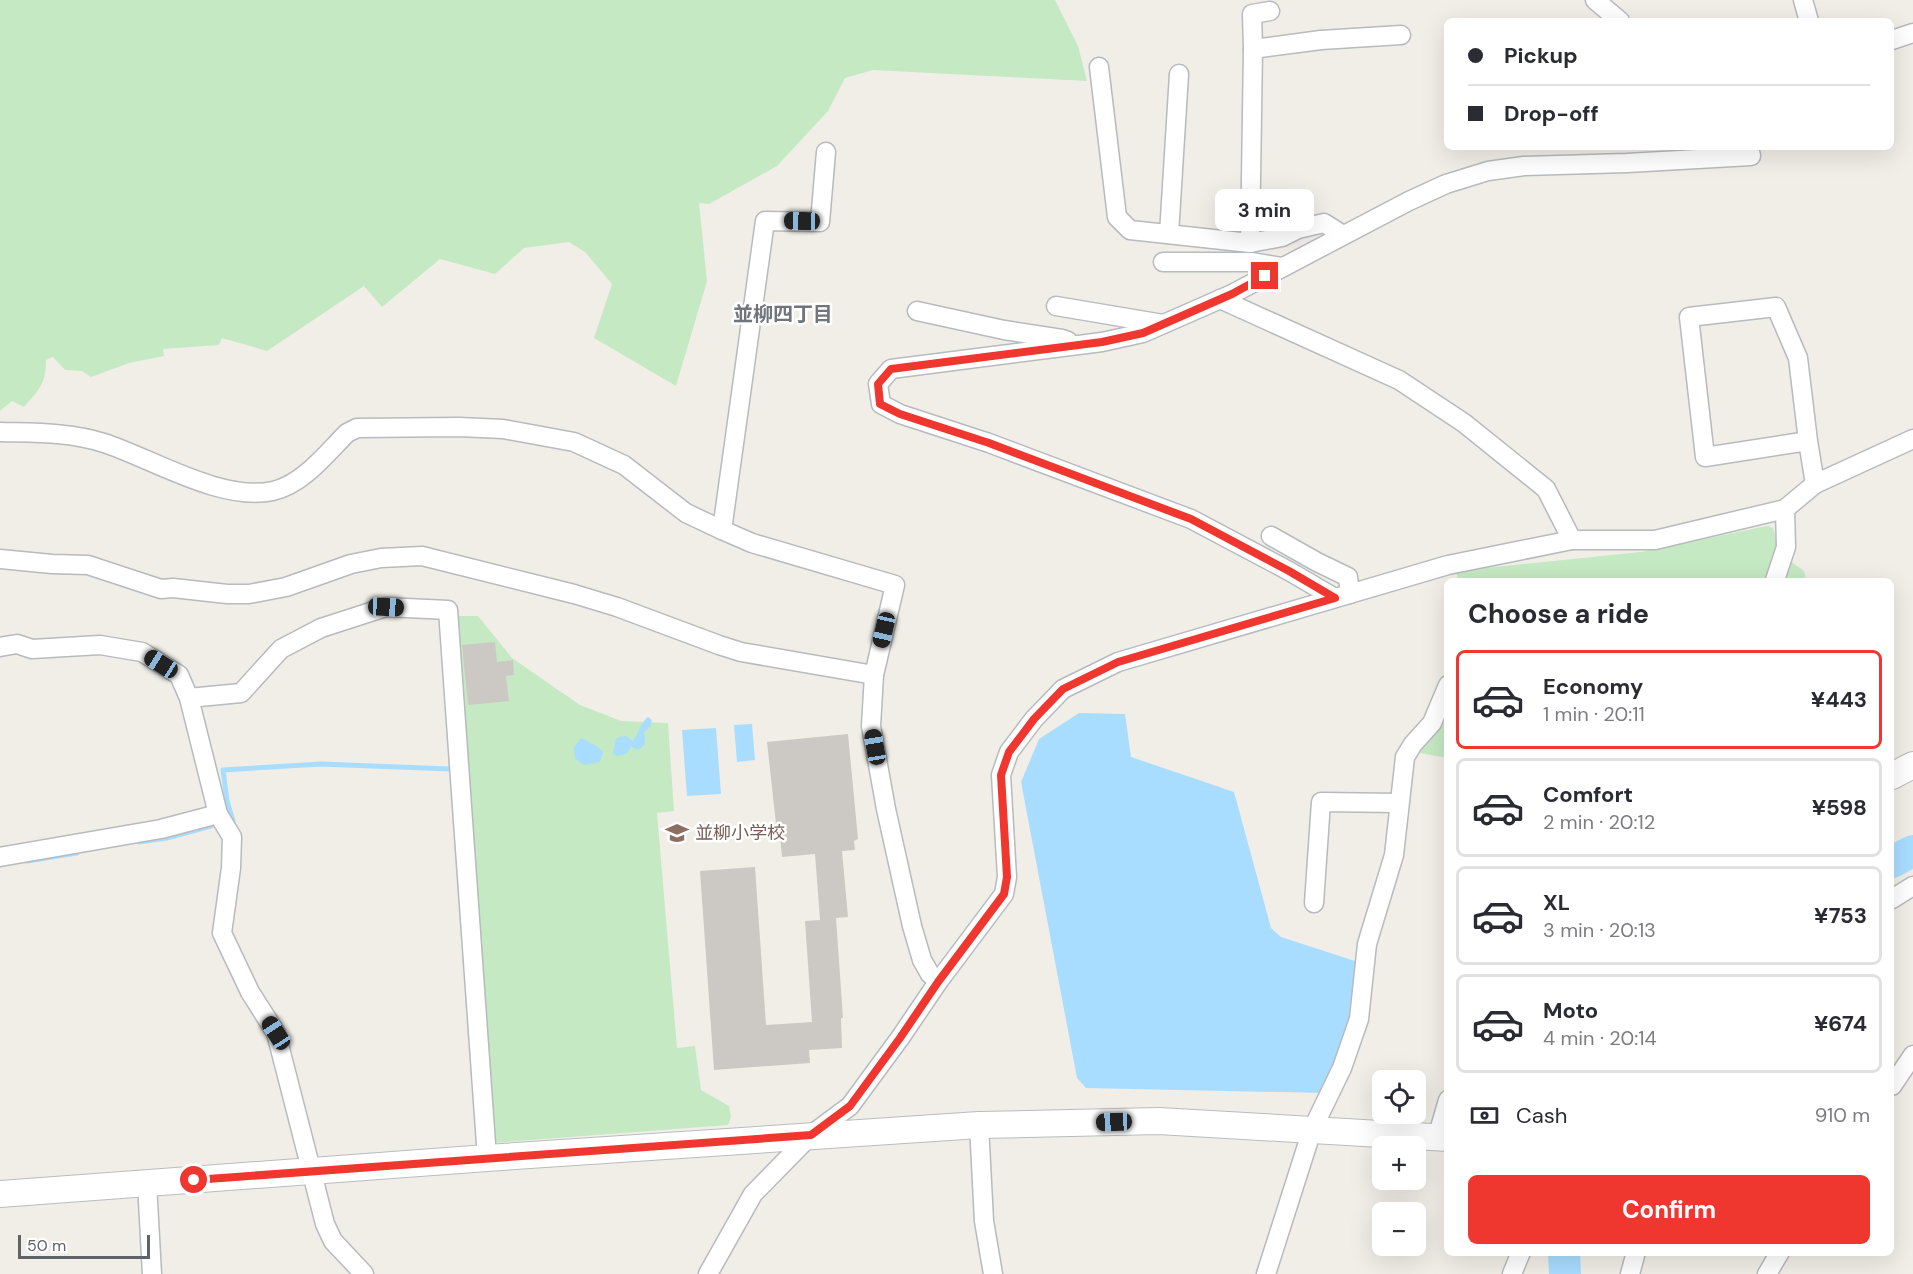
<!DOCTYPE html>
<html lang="en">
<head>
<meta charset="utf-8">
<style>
	:root { --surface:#fff; --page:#f2f2f3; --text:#2b2b33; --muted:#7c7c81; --line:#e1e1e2; --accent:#ef372f }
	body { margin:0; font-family:"DM Sans","Noto Sans JP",sans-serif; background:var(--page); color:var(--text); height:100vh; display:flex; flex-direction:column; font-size:22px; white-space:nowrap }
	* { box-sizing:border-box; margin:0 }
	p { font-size:20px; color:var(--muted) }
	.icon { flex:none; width:33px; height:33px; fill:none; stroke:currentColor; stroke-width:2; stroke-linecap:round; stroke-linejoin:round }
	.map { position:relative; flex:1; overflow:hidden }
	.side { position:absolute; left:1444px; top:578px; width:450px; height:678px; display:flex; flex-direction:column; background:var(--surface); border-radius:9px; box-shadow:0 6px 24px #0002 }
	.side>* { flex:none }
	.hud { position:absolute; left:1444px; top:18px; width:450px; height:132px; border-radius:9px; box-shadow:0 6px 24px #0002; display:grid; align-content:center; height:132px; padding:0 24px; background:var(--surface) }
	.buttons { position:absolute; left:1372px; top:1070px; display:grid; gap:12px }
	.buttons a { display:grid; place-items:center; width:54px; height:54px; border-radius:9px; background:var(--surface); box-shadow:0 6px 24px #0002; font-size:30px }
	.scale { position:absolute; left:18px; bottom:15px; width:132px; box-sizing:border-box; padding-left:6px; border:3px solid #5e6368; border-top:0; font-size:16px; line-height:21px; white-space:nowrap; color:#5e6368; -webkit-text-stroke:4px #fff; paint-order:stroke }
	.end { position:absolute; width:27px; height:27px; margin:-14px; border:8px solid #ef372f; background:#fff; box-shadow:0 0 0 3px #fff }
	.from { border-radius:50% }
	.bubble { position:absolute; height:42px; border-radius:9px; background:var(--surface); box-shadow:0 6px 24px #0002; font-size:20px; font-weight:700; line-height:42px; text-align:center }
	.car { position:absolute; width:18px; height:36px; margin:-18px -9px; border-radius:8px; box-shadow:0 0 4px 2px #0007; background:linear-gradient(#222 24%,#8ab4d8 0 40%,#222 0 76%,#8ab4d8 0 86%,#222 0) }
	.hud b { display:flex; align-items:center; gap:21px; height:57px; font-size:22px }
	.hud b+b { border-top:2px solid var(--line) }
	.hud i { width:15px; height:15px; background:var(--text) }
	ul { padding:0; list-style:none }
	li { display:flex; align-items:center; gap:18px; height:99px; margin:0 12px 9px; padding:0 12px; border:3px solid var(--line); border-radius:9px }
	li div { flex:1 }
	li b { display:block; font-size:22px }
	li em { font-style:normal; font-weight:700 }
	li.current { border-color:var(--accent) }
	li>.icon { width:54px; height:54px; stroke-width:1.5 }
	h2 { padding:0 24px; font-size:27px; line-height:72px }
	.pay { display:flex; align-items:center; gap:15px; height:66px; padding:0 24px; font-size:22px }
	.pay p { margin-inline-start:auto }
	.primary-button { display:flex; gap:12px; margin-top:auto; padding:12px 24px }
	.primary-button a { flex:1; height:69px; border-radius:9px; background:var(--accent); color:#fff; font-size:24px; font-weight:700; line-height:69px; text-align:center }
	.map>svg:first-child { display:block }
	.green { fill:#c5e9c3 }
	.water { fill:#a9ddff }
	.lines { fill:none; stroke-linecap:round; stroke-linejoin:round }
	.stream { stroke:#a9ddff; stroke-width:5 }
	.river { stroke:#a9ddff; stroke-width:32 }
	.building { fill:#ccc9c4 }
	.street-casing { stroke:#b7babe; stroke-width:21 }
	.secondary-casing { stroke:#b8bcc1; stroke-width:28 }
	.street { stroke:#fff; stroke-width:18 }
	.secondary { stroke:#fff; stroke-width:26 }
	.route { stroke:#ef372f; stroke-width:8 }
	.labels { text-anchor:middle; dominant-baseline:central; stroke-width:5; stroke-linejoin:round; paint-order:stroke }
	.education-label { font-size:18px; fill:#785e54; stroke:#fff; text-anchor:start }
	.neighbourhood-label { font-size:20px; font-weight:bold; fill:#6f757a; stroke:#fff }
</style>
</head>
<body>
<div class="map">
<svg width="1913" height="1274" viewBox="0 0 1913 1274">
	<rect width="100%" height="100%" fill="#f1eee7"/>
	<g class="green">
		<path d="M0 0H1055L1078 46 1087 81 873 70 845 78 828 111 777 166 709 204 699 203 707 281 676 386 594 338 612 284 585 252 569 242 524 248 495 274 440 259 382 307 364 286 267 351 222 338 219 345 163 349 164 356 129 363 91 377 82 371 65 370 53 357 46 360C46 384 39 390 24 407L12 401 0 411Z"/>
		<path d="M1767 526 1773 528C1780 547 1774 562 1768 580H1458L1456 571 1641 552Z"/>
		<path d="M1790 561 1804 571 1806 580H1783Z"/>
		<path d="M458 616H478L512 658 580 705 621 721 668 723 674 811 657 813 677 1048 695 1046 701 1090 729 1106 731 1117 728 1125 492 1143 455 621Z"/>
		<path d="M1447 704V758L1420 753 1440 721Z"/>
	</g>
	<g class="water">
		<path d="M1079 713 1125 714 1131 757 1234 792 1271 928 1281 937 1361 963 1354 1017 1325 1093 1086 1088 1077 1078 1021 782 1039 739Z"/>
		<path d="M648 717 652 720 650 727 644 732C645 741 648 746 637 750L631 746C629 753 625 755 617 756L613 753 616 739 619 737 626 736 633 741C638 734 641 722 648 717Z"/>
		<path d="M752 724 755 760 737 762 734 725Z"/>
		<path d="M716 728 721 794 687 796 682 730Z"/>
		<path d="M581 738 598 747 603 752 600 762 584 765 575 759 574 747Z"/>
	</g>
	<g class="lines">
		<g class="stream">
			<path d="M233 821 227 801 223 770 321 764 450 769"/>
			<path d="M139 842 167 838 211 826"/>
			<path d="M27 861 77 853"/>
		</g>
		<g class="river">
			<path d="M1892 862 1913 851"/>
			<path d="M1564 1252 1565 1274"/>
		</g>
	</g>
	<g class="building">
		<path d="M495 642 497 662 513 660 514 675 506 676 509 701 468 705 462 645Z"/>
		<path d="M848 734 858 839 854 841 855 850 842 851 848 917 836 918 843 1018H841L842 1048 809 1050 810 1063 714 1070 700 871 755 867 766 1025 812 1022 805 921 820 920 815 854 782 857 779 823 776 824 767 742Z"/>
	</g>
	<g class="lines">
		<g class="street-casing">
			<g id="street">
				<path d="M1595 0 1620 21"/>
				<path d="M1803 0 1809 21"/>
				<path d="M1892 40 1913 33"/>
				<path d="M1253 49 1252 14 1270 11"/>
				<path d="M1099 67 1117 217 1130 230 1250 243 1282 237 1298 229 1324 223 1343 235"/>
				<path d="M1169 234 1179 74"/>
				<path d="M1250 243 1253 49 1321 40 1401 35"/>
				<path d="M1163 262H1251L1282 267"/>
				<path d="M1220 299 1399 380 1464 423 1546 489 1572 540"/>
				<path d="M1056 306 1163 324"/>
				<path d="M917 311 1004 330 1062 339 1068 341"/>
				<path d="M0 432C35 433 70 432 104 443 153 459 221 502 273 491 303 484 326 454 347 433L357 428 459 427 503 429 574 442 624 465 686 513 722 530 752 543 895 585 874 675 871 726 886 809 912 926 922 960 930 974 938 982"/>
				<path d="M1808 441 1705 457 1689 317 1776 307 1798 358 1808 441 1815 484"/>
				<path d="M722 530 765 221 820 222 826 152"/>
				<path d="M1271 536 1317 562 1348 577 1350 594"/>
				<path d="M0 559 52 564 88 565 161 589 173 588 227 594H249L286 587 351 564 381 558 422 556 574 594 617 607 719 645 741 652 874 675"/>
				<path d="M1775 580 1786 547 1785 509"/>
				<path d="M1335 598 1289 571 1191 519 989 443 900 414 881 404 878 384 891 369 1102 342 1143 333 1232 294 1409 201 1446 184 1488 171 1524 166 1627 163 1751 156 1749 147"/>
				<path d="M0 647 17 644 32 649 100 645 142 652 179 675 189 698 218 814 232 837 231 868 222 933 250 992 276 1033 325 1224 333 1241 364 1274"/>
				<path d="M189 698 241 693 281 649 321 628 386 607 448 610 487 1158"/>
				<path d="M0 857 161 829 218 814"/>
				<path d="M1892 899 1913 886"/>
				<path d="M1314 903 1321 802 1398 803"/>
				<path d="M1892 1086 1913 1055"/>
				<path d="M979 1125 984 1221 993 1274"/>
				<path d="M1437 1138 1448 1100"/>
				<path d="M147 1183 152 1274"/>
				<path d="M708 1274 753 1194 811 1135 850 1106 900 1038 938 982 1004 894 1007 877 1001 775 1009 752 1034 719 1063 689 1118 662 1448 565 1572 540H1655L1785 509 1815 484 1913 439"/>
				<path d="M1266 1274 1312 1130 1342 1068 1359 1019 1367 944 1394 855 1405 757 1413 744 1432 723 1448 685"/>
				<path d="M1512 1274 1521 1252"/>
				<path d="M1630 1274 1636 1252"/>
				<path d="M1767 1274 1780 1252"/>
			</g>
		</g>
		<g class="secondary-casing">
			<g id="secondary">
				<path d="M1892 776 1913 765"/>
				<path d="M0 1194 487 1158 979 1125 1159 1121 1448 1138"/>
			</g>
		</g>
		<use href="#street" class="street"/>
		<use href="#secondary" class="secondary"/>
	</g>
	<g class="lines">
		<path class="route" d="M194 1180 811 1135 850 1106 900 1038 938 982 1004 894 1007 877 1001 775 1009 752 1034 719 1063 689 1118 662 1335 598 1289 571 1191 519 989 443 900 414 880 404 878 384 891 369 1102 342 1143 333 1232 294 1265 276"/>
	</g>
	<defs>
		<g id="school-bare" transform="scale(1.8)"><path d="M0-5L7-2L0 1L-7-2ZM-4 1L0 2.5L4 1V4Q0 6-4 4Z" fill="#8d6e63" stroke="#fff" stroke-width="2.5" paint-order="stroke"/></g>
	</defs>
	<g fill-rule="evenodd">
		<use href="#school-bare" x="677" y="833"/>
	</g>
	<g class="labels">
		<g class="education-label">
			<text x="695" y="833">並柳小学校</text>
		</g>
		<g class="neighbourhood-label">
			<text x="783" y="314">並柳四丁目</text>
		</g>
	</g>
</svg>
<div class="buttons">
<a><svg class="icon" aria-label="locate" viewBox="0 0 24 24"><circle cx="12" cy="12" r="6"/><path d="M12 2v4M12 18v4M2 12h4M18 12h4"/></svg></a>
<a>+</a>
<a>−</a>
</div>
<div class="scale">50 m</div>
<i class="end from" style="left:194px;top:1180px"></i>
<i class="end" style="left:1265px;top:276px"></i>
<div class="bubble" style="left:1215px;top:189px;width:99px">3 min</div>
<i class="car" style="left:802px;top:221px;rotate:271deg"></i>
<i class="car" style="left:386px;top:607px;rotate:93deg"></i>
<i class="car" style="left:884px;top:630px;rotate:193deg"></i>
<i class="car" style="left:161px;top:664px;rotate:302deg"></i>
<i class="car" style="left:875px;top:747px;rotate:350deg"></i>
<i class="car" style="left:276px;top:1033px;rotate:327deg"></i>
<i class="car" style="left:1114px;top:1122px;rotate:268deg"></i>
<div class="hud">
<b><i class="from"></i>Pickup</b>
<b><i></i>Drop-off</b>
</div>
<section class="side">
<h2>Choose a ride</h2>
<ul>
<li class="current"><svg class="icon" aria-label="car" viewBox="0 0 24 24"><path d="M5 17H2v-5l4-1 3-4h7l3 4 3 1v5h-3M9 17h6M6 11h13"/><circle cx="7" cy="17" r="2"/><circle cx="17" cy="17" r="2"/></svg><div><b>Economy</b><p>1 min · 20:11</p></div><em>¥443</em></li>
<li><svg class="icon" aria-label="car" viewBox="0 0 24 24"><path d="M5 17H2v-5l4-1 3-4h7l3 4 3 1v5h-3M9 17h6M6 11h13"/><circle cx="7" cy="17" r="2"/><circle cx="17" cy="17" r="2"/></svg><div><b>Comfort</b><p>2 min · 20:12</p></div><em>¥598</em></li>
<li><svg class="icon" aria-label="car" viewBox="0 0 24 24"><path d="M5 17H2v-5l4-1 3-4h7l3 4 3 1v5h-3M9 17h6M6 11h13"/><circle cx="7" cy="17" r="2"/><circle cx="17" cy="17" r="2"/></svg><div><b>XL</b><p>3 min · 20:13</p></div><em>¥753</em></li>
<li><svg class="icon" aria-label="car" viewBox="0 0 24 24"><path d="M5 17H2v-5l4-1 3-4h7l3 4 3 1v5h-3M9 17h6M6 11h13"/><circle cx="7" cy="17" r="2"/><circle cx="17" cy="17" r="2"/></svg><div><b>Moto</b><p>4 min · 20:14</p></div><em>¥674</em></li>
</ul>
<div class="pay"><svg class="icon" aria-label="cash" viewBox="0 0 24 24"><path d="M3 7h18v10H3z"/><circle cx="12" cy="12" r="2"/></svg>Cash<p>910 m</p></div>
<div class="primary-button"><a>Confirm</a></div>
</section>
</div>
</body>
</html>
